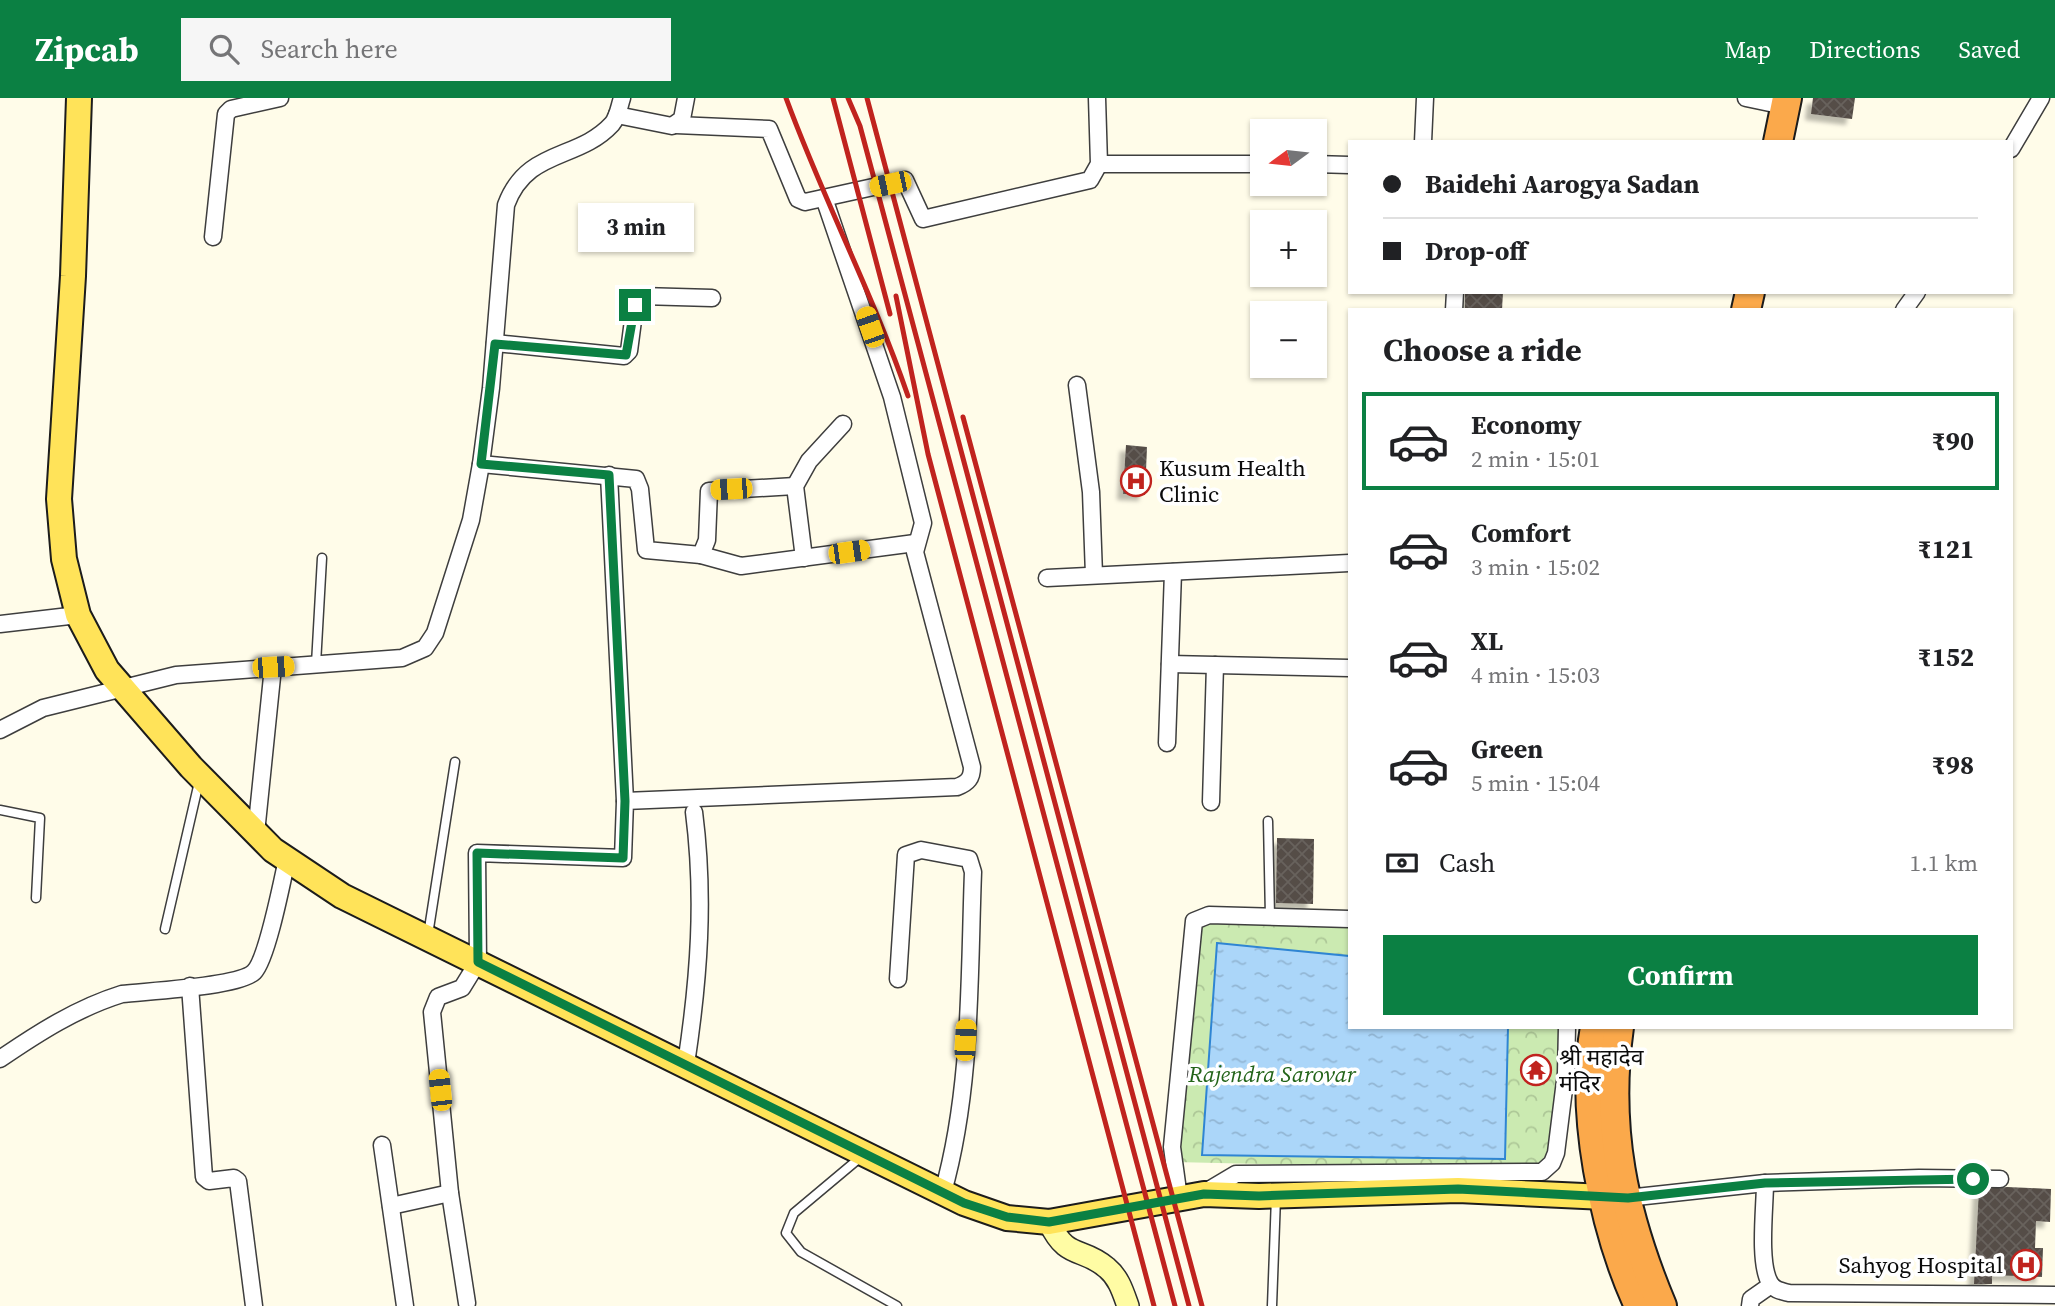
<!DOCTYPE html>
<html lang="en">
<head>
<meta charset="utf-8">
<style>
	:root { --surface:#fff; --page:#f6f6f6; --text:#202124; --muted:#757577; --line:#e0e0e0; --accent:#0b8043 }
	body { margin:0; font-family:"Source Serif 4","Noto Sans Devanagari",serif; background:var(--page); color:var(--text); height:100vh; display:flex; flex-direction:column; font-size:26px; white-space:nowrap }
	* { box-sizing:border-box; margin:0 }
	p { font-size:23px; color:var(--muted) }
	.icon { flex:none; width:38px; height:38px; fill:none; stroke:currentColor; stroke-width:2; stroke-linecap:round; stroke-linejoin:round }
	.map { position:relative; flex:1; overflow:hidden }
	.sheet { position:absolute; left:1348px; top:210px; width:665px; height:721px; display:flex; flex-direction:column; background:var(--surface); border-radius:0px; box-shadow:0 2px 5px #0004 }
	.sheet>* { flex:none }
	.banner { position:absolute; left:1348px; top:42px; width:665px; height:154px; border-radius:0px; box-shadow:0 2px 5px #0004; display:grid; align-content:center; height:154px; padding:0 35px; background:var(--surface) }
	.needle { width:46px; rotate:255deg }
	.buttons { position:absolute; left:1250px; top:21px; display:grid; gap:14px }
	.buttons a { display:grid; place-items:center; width:77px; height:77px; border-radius:0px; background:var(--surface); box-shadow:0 2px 5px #0004; font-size:35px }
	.end { position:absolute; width:32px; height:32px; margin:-16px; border:9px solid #0b8043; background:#fff; box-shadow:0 0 0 4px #fff }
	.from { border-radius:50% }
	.bubble { position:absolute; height:49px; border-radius:0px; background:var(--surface); box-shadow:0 2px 5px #0004; font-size:23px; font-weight:700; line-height:49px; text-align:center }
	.car { position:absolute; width:21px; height:42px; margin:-21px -10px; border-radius:9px; box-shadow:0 0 5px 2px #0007; background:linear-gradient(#f5c518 24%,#345 0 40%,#f5c518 0 76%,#345 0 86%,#f5c518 0) }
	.banner b { display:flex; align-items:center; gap:24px; height:66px; font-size:26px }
	.banner b+b { border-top:2px solid var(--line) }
	.banner i { width:18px; height:18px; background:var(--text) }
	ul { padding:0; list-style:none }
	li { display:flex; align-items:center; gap:21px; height:98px; margin:0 14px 10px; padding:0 21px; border:4px solid transparent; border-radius:0px }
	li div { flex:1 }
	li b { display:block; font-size:26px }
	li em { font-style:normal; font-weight:700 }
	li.on { border-color:var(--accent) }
	li>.icon { width:63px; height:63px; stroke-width:1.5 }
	h2 { padding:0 35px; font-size:32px; line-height:84px }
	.pay { display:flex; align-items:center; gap:18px; height:77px; padding:0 35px; font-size:26px }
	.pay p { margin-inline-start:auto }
	.primary-button { display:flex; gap:14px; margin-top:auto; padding:14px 35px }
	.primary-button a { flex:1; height:80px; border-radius:0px; background:var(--accent); color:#fff; font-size:28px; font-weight:700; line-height:80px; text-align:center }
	header { display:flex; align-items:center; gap:42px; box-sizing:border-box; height:98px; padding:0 35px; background:var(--accent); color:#fff }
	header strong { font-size:33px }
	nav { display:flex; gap:38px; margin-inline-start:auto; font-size:24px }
	.search { width:490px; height:63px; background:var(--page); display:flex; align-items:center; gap:18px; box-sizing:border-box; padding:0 24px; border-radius:0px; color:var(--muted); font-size:26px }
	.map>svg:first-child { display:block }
	.park { fill:url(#park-crowns) }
	.water { fill:url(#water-ripples); stroke:#2f85d3; stroke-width:2 }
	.building { fill:url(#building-cross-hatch); filter:url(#shadow) }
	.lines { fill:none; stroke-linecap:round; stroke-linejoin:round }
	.lane-casing { stroke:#3e3e3e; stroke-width:11 }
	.street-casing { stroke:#3e3e3e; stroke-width:19 }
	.secondary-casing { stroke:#2d2d2d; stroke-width:24 }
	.primary-casing { stroke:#1c1c1c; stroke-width:28 }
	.highway-casing { stroke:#1c1c1c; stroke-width:32 }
	.lane { stroke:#fff; stroke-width:8 }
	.street { stroke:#fff; stroke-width:16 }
	.secondary { stroke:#fffca4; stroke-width:21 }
	.primary { stroke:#ffe359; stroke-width:24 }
	.highway { stroke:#fba94b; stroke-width:28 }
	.rail { stroke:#c0231e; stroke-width:5 }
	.route { stroke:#0b8043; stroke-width:9 }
	.labels { text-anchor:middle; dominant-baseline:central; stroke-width:7; stroke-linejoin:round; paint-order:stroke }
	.poi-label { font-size:23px; fill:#0b0b0b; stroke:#fff; text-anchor:start }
	.park-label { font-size:23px; font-style:italic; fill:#236419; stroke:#fff }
</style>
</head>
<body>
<header>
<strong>Zipcab</strong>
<div class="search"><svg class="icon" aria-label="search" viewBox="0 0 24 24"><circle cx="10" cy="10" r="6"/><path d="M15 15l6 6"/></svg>Search here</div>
<nav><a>Map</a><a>Directions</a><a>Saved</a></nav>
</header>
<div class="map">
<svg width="2055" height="1208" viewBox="0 0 2055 1208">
	<defs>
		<pattern id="park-crowns" width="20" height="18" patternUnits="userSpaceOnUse" patternTransform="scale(1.75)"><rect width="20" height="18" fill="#cbeab1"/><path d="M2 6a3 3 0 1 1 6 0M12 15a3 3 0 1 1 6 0" fill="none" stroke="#adc797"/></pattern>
		<pattern id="water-ripples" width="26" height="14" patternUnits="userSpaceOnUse" patternTransform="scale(1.75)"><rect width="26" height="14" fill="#abd6f9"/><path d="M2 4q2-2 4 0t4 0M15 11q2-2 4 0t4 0" fill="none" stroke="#92b6d4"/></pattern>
		<pattern id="building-cross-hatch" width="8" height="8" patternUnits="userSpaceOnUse" patternTransform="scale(1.75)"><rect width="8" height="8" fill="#544d47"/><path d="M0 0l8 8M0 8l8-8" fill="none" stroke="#68625d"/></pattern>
		<filter id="shadow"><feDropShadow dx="-6" dy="6" stdDeviation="2" flood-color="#0004"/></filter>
	</defs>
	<rect width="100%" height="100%" fill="#fffce9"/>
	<path class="park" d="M1194 816 1349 821V929H1559L1556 1049 1538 1072 1174 1064Z"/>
	<path class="water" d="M1217 845 1349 858V929H1508L1505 1061 1202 1057Z"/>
	<g class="building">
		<path d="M1813 0H1855L1852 21 1811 16Z"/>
		<path d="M1465 194H1503L1502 212H1465Z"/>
		<path d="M1126 347 1147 349 1145 397 1123 396Z"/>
		<path d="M1277 740 1314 741 1313 806 1276 805Z"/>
		<path d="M2007 1089 2051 1091 2050 1124 2036 1123 2035 1150H2043L2042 1179 1992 1177V1186H1974L1979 1091Z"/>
	</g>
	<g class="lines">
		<g class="lane-casing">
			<g id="lane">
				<path d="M316 566 322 460"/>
				<path d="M0 712 40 720 36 800"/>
				<path d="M1268 723 1270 819"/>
				<path d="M165 831 199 684"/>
				<path d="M428 837 455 664"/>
				<path d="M862 1058 794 1115 786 1135 801 1154 897 1208"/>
				<path d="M1272 1208 1276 1099"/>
			</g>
		</g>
		<g class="street-casing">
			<g id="street">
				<path d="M1746 0 1785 8"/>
				<path d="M617 17 672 28 682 21 686 0"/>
				<path d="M676 27 769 31 798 101 805 104 905 82 923 121 1090 82 1099 66 1097 0"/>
				<path d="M1423 44 1425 0"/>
				<path d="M2011 51 2041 0"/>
				<path d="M1099 66H1262"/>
				<path d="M1314 66 1349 67"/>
				<path d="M213 139 226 16 231 11 280 0"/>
				<path d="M1454 212 1455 194"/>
				<path d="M1904 212 1917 194"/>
				<path d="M495 245 624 258 629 253 635 207 641 198 712 200"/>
				<path d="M1077 287 1091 394 1094 477"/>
				<path d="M481 366 636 381 640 391 646 452 701 457 707 442 709 393 795 388"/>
				<path d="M609 377 625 703"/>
				<path d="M701 457 741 468 915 445"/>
				<path d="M804 460 795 388 809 363 843 326"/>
				<path d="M1047 480 1349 465"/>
				<path d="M0 526 78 517"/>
				<path d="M1170 566 1349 570"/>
				<path d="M0 632 43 610 176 577 402 560 425 550 435 535 471 422 481 366 491 290 506 107C527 50 578 63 612 26 618 19 619 9 622 0"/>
				<path d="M1167 645 1173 474"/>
				<path d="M1211 704 1215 567"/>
				<path d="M256 735 273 569"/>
				<path d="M898 881 906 757 921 752 969 761 973 774C969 880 972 991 943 1094"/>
				<path d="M190 888 204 1079 209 1083 234 1080 238 1083 254 1208"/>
				<path d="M0 961C38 935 77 910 122 896 147 893 239 889 254 874 267 861 282 784 287 761"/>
				<path d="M686 966C699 880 705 800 694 714"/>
				<path d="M382 1047 405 1208"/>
				<path d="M1765 1085C1765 1109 1758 1165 1770 1185 1774 1192 1781 1193 1789 1195L2055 1197"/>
				<path d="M1204 1095 1236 1076 1542 1074 1552 1065 1556 1055 1566 975 1567 929"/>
				<path d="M1179 1100 1172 1049 1194 823 1209 817 1349 821"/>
				<path d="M1627 1100 1765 1085 1919 1080 2000 1081"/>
				<path d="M391 1108 450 1095"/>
				<path d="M467 1205 450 1095 432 914 438 899 462 890 478 864 477 755 623 760 625 703 957 689C968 685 972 680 972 669L915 454 923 425 892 299 824 100"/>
				<path d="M1750 1208 1751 1201 1771 1187"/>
			</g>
		</g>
		<g class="secondary-casing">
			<path id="secondary" d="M1049 1124C1067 1163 1082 1148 1107 1170 1119 1180 1123 1194 1128 1208"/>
		</g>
		<g class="primary-casing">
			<path id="primary" d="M79 0 73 178 59 401 64 461 78 517 107 572 191 669 273 752 342 798 964 1105 1007 1120 1049 1124 1204 1096 1259 1098 1458 1092 1605 1099"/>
		</g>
		<g class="highway-casing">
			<g id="highway">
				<path d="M1778 44 1787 0"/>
				<path d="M1746 212 1750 194"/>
				<path d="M1595 929C1580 1014 1603 1130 1639 1208"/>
				<path d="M1619 929C1605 1030 1623 1115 1662 1208"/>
			</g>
		</g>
		<use href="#lane" class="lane"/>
		<use href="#street" class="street"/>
		<use href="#secondary" class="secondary"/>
		<use href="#primary" class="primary"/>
		<use href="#highway" class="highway"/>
		<g class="rail">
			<path d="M786 0C823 101 873 196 908 298"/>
			<path d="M833 0 890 216"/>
			<path d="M848 0 860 28 1175 1208"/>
			<path d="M867 0 1189 1208"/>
			<path d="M896 198 928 356 1154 1208"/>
			<path d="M963 319 1202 1208"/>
		</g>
	</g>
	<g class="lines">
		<path class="route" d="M635 207 626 257 495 246 481 366 609 377 625 703 623 760 477 755 478 864 964 1105 1007 1119 1049 1124 1204 1096 1259 1098 1458 1091 1628 1100 1765 1085 1973 1081"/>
	</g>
	<defs>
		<g id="hospital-ring" transform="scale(1.575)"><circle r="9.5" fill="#fff" stroke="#c0231e" stroke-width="1.5"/><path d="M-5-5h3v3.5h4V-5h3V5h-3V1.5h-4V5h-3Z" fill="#c0231e"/></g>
		<g id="temple-ring" transform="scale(1.575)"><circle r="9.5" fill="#fff" stroke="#c0231e" stroke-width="1.5"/><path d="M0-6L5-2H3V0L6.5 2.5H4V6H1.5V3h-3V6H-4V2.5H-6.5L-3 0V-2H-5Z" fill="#c0231e"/></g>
	</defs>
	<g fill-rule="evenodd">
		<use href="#hospital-ring" x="1136" y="383"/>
		<use href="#temple-ring" x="1536" y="972"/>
		<use href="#hospital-ring" x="2026" y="1167"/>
	</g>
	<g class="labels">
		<g class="poi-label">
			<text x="1159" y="370">Kusum Health<tspan x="1159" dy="26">Clinic</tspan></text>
			<text x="1559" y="959">श्री महादेव<tspan x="1559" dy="26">मंदिर</tspan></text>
			<text x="2003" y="1167" text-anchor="end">Sahyog Hospital</text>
		</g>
		<g class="park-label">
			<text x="1272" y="976">Rajendra Sarovar</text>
		</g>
	</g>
</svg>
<div class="buttons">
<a><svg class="needle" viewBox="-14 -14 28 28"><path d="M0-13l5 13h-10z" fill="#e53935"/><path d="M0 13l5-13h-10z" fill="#757577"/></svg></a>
<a>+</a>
<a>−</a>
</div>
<i class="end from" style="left:1973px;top:1081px"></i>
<i class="end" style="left:635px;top:207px"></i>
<div class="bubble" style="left:578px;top:105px;width:116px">3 min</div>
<i class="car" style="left:890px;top:86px;rotate:258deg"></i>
<i class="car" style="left:870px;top:229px;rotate:341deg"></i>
<i class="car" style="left:731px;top:391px;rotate:267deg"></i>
<i class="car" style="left:849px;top:454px;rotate:82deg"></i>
<i class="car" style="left:273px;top:569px;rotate:87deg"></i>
<i class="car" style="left:965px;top:942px;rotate:3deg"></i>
<i class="car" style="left:440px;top:992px;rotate:354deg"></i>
<div class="banner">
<b><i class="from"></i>Baidehi Aarogya Sadan</b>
<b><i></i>Drop-off</b>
</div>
<section class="sheet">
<h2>Choose a ride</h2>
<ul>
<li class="on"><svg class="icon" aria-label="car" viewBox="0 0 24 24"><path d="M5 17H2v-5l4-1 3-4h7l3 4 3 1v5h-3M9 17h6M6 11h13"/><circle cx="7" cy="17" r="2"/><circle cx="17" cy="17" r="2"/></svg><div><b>Economy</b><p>2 min · 15:01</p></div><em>₹90</em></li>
<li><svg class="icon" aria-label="car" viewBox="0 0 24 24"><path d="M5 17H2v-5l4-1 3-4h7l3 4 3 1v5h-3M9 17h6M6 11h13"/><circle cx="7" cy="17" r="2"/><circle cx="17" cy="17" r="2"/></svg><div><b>Comfort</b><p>3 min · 15:02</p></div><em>₹121</em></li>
<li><svg class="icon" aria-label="car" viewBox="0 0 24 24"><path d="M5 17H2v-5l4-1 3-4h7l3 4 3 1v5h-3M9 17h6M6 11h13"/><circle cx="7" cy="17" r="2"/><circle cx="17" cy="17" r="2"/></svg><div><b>XL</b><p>4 min · 15:03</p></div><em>₹152</em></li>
<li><svg class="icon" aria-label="car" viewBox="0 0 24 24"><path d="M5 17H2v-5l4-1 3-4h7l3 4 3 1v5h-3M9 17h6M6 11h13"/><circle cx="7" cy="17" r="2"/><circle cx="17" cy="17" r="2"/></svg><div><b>Green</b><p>5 min · 15:04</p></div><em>₹98</em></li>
</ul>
<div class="pay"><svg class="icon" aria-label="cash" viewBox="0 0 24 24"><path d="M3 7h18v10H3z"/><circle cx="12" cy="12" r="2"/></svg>Cash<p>1.1 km</p></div>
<div class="primary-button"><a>Confirm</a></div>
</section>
</div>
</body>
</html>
